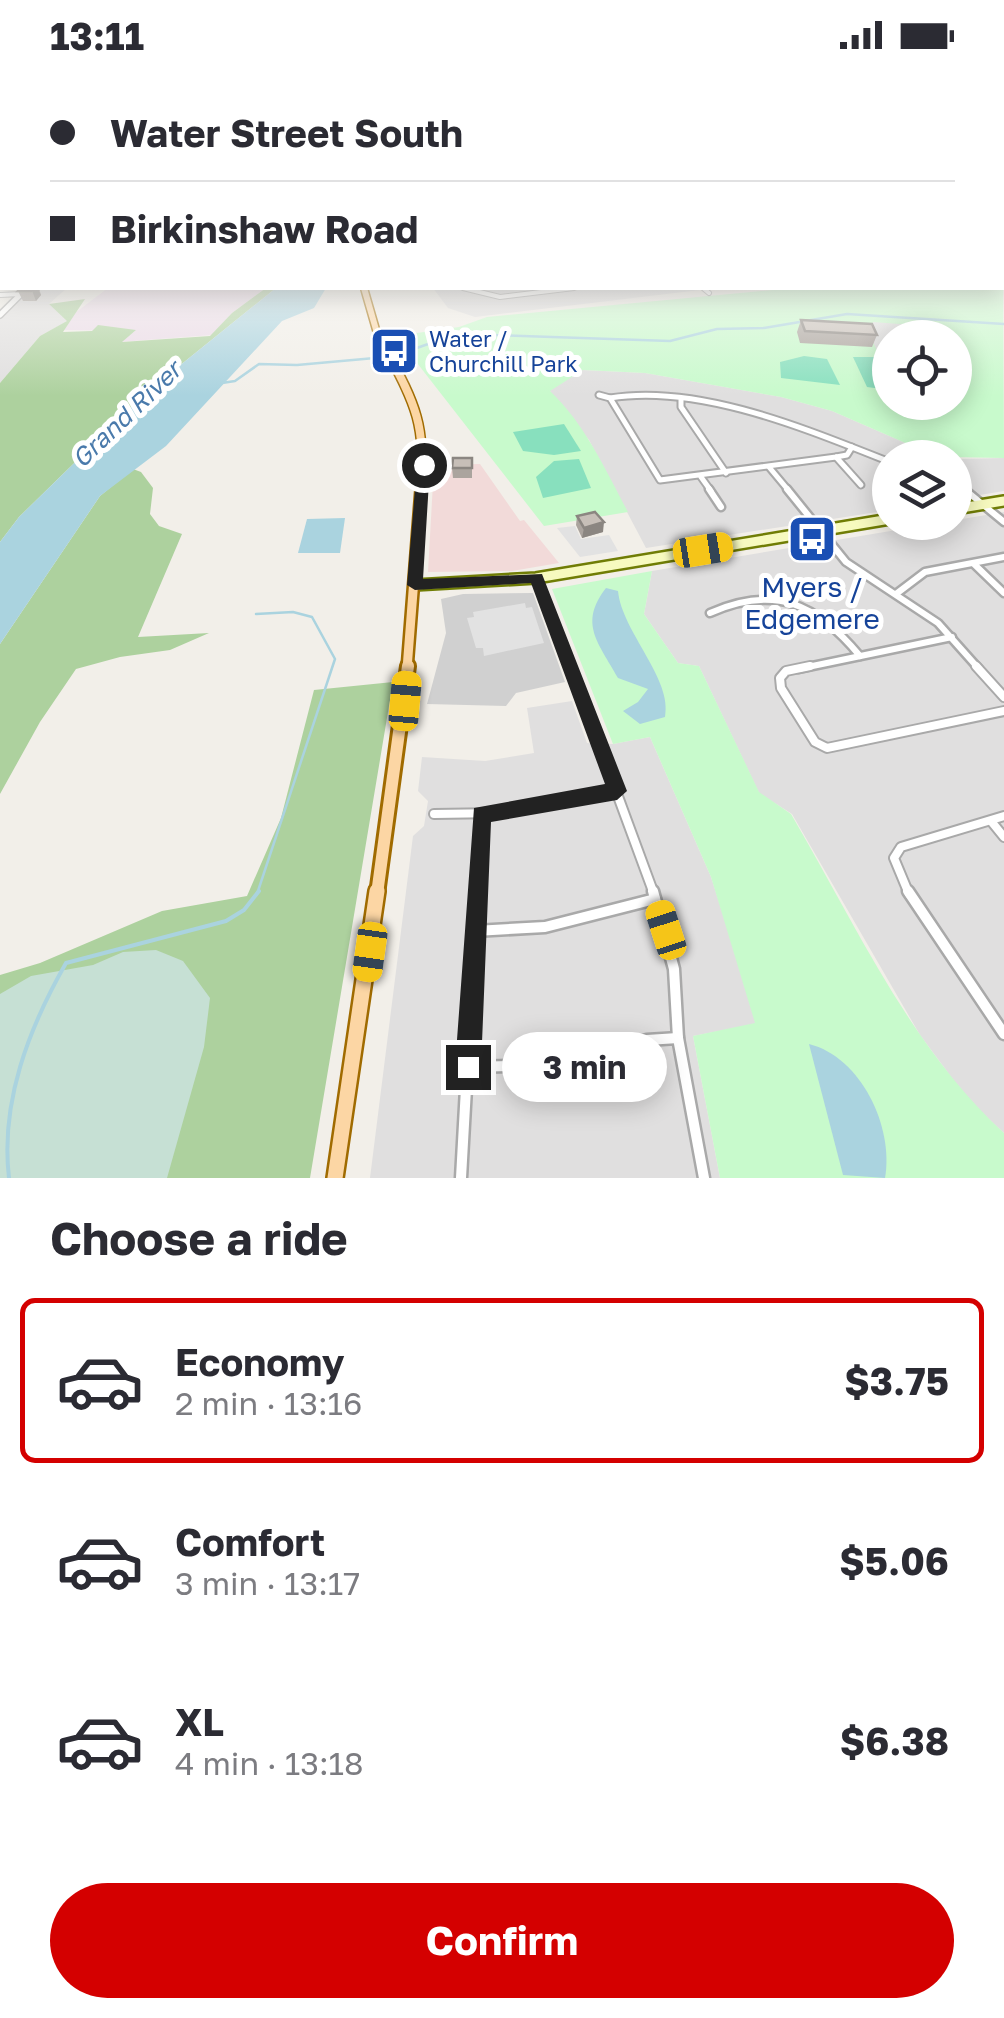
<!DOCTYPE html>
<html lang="en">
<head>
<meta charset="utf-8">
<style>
	:root { --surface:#fff; --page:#f2f2f3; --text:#2b2b33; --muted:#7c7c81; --line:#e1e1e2; --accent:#d40000 }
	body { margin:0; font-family:"Golos Text",sans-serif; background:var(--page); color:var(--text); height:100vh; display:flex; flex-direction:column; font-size:38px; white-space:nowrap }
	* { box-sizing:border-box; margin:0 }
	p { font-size:32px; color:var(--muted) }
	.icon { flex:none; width:55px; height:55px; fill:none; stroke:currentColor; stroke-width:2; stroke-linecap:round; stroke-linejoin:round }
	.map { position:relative; height:1108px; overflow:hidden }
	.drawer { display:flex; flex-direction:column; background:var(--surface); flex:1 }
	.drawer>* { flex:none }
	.top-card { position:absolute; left:0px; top:0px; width:1005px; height:220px; box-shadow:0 5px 25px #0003; display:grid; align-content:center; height:220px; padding:0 50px; background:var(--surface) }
	.tools { position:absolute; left:872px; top:250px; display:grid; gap:20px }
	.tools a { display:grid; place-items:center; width:100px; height:100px; border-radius:50%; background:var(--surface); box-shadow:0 5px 25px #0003; font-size:50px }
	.end { position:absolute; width:45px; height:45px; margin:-22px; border:12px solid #222; background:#fff; box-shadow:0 0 0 5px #fff }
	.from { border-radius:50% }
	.bubble { position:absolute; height:70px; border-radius:35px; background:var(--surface); box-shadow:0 5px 25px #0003; font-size:32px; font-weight:700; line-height:70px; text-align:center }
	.car { position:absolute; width:30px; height:60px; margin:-30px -15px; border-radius:12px; box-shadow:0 0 8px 2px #0007; background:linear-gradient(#f5c518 24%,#345 0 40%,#f5c518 0 76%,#345 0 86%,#f5c518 0) }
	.top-card b { display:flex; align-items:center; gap:35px; height:95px; font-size:38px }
	.top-card b+b { border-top:2px solid var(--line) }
	.top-card i { width:25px; height:25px; background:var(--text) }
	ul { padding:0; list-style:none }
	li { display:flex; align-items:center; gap:30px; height:165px; margin:0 20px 15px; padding:0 30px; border:5px solid transparent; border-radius:15px }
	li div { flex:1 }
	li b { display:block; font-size:38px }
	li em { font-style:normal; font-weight:700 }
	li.active { border-color:var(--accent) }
	li>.icon { width:90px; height:90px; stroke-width:1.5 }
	h2 { padding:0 50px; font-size:45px; line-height:120px }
	.button { display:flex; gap:20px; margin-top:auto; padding:20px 50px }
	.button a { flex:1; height:115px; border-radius:60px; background:var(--accent); color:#fff; font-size:40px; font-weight:700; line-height:115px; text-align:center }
	.status { display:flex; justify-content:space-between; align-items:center; height:70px; padding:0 50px; background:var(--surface); direction:ltr }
	.status svg { height:28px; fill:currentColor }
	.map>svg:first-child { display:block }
	.residential { fill:#e0dfdf }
	.commercial { fill:#f2dad9 }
	.industrial { fill:#ebdbe8 }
	.religious { fill:#d0d0d0 }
	.forest { fill:#add19e }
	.wetland { fill:#c6e0d4 }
	.park { fill:#c8facc; fill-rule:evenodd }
	.pitch { fill:#88e0be }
	.parking { fill:#e2e2e2 }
	.water { fill:#aad3df }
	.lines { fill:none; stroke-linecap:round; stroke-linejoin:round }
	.stream-far1 { stroke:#aad3df; stroke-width:2.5 }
	.stream { stroke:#aad3df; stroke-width:4 }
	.minor-far4-casing { stroke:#a9a9a9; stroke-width:6 }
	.minor-far3-casing { stroke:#a9a9a9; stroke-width:9 }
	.minor-far2-casing { stroke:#a9a9a9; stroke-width:11 }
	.minor-far1-casing { stroke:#a9a9a9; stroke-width:12 }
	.minor-casing { stroke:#a9a9a9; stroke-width:15 }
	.tertiary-casing { stroke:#a9a9a9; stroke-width:8 }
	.secondary-casing { stroke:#707d05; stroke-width:14 }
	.primary-far4-casing { stroke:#a06b00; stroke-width:9 }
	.primary-far3-casing { stroke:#a06b00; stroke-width:11 }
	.primary-far2-casing { stroke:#a06b00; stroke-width:14 }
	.primary-far1-casing { stroke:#a06b00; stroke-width:18 }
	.primary-casing { stroke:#a06b00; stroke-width:20 }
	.minor-far4 { stroke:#fff; stroke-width:4 }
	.minor-far3 { stroke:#fff; stroke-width:5 }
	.minor-far2 { stroke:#fff; stroke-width:6 }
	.minor-far1 { stroke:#fff; stroke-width:8 }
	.minor { stroke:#fff; stroke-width:10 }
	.tertiary { stroke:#fff; stroke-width:5 }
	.secondary { stroke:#f7fabf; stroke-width:9 }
	.primary-far4 { stroke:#fcd6a4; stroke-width:6 }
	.primary-far3 { stroke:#fcd6a4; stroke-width:8 }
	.primary-far2 { stroke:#fcd6a4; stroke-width:9 }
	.primary-far1 { stroke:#fcd6a4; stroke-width:12 }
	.primary { stroke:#fcd6a4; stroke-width:15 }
	.wall { fill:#aba49e }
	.shaded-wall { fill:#8b8681 }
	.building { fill:#c7bfb8; stroke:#8b8681; stroke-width:2.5 }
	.route { fill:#222 }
	.labels { text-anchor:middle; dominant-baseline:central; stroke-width:10; stroke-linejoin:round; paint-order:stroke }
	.far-transit-label { font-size:22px; fill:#164399; stroke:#fff; text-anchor:start }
	.far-water-label { font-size:25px; font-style:italic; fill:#4a7aab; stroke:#fff }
	.transit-label { font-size:28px; fill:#164399; stroke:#fff }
</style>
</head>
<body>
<div class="status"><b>13:11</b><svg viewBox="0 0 49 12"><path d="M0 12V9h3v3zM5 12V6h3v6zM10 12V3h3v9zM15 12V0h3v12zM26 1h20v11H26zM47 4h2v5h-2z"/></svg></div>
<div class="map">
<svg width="1004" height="1108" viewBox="0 0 1004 1108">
	<rect width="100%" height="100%" fill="#f2efe9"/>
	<g class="residential">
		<path d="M31 218H67L49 234 68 251 40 266 0 313V249Z"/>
		<path d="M433 218H697L700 220 475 247 448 238Z"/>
		<path d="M582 300 645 303 781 327 832 341 910 375 949 387 890 388V440L646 478 589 370 549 320Z"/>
		<path d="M1004 388V421L955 429V389Z"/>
		<path d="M1004 442V1063L969 1031 920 965 792 744 759 723 699 596 678 593 644 544 652 501Z"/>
		<path d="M572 631 587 673 613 674 650 667 711 807 731 869 756 954 693 966 720 1108H370L413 766 424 756 428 731 418 721 422 687 485 691 534 683 527 638Z"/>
	</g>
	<path class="commercial" d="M480 394 520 451 524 450 559 493 512 501 428 502 434 395Z"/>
	<path class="industrial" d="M108 218H266L232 243 212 265 120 272 135 261 63 260 75 243Z"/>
	<path class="religious" d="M533 523 565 612 516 623 506 636 427 634 446 563 441 529 463 524Z"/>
	<g class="forest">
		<path d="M266 218H276L147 322 19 447 0 472V313L40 266 67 251 49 234 85 229 63 262 92 261 98 255 136 260 122 272 210 266 232 243Z"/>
		<path d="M133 399 141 402 153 418 150 444 159 456 182 464 138 567 209 563 170 580 120 587 76 599 40 652 0 724V574L100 426Z"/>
		<path d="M393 612 310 1108H0V905L40 893 162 841 247 826 281 748 314 620Z"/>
	</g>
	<path class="wetland" d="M156 880 183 891 210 928 204 977 167 1108H0V924L31 906 93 895 123 882Z"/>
	<g class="park">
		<path d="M1003 217 1004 388 949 387 910 375 832 341 781 327 645 303 583 300 550 321C585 354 605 399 628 442L544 456 396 266 459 257 487 247 794 218ZM890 268H955V332H890Z"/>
		<path d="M652 501 644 544 678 593 699 596 759 722 791 744C855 853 910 977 1004 1063V1108H720L693 966 755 953 711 807 650 667 613 674 552 519Z"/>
	</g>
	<g class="pitch">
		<path d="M804 286 827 289 840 315 781 308 780 292Z"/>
		<path d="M853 287H890V320L867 317Z"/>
		<path d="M564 354 581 381 554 385 523 381 513 362Z"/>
		<path d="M579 389 591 418 543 428 536 407 554 391Z"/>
	</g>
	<g class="parking">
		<path d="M873 252 926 256 933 267 890 268V282H878L869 265Z"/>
		<path d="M575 456 581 469 609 465 618 481 580 487 557 458Z"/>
		<path d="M525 533 526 538 532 537 544 573 484 586 483 578H476L467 548 474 547 473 542Z"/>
	</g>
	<g class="water">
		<path d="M276 218H326L314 238 282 251 166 376 100 426 0 574V472L19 447 147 322Z"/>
		<path d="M345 448 340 483H298L307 449Z"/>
		<path d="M606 518 618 521C622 562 673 609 665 647L640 654 623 641 638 632 648 619 618 608C599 573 578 554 606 518Z"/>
		<path d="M809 974C861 987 894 1057 885 1108L843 1105Z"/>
	</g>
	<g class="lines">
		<g class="stream-far1">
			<path d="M394 286 431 273 455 274 491 265 670 271 717 259 764 258 847 244 1004 254"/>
			<path d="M222 313 235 311 259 294 297 295 386 287"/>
			<path d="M256 544 293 542 312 547 335 589 257 824"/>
		</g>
		<path class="stream" d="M9 1108C0 1032 29 958 66 893L226 851 244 840 259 821"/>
		<g class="minor-far4-casing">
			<g id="minor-far4">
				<path d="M463 218 500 227 574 218"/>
				<path d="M703 218 709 223"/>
				<path d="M0 225 21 224"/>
			</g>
		</g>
		<g class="minor-far3-casing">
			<g id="minor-far3">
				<path d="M599 325 610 328 660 410 836 387 847 385 852 377"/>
				<path d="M610 328C699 313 808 360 890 392"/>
				<path d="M681 330V337L726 403"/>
				<path d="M836 387 861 415"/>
				<path d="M769 397 789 421"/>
				<path d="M701 407 711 421"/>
				<path d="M955 411 967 421"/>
			</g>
		</g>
		<g class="minor-far2-casing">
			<g id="minor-far2">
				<path d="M709 419 721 437"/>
				<path d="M787 419 846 492 938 553 979 599"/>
				<path d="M964 419 1004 452"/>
				<path d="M974 494 1004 523"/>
				<path d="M536 508 571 599"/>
				<path d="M896 524 925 502 1004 487"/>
				<path d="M710 543C775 514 817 534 860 586"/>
				<path d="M798 599 952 567"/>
			</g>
		</g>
		<g class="minor-far1-casing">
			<g id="minor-far1">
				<path d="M570 596 654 824"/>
				<path d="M810 596 786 601 780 608 781 618 815 672 827 678 1004 641"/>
				<path d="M976 596 1004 627"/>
				<path d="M434 744 500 743 617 721"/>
				<path d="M991 751 1004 767"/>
				<path d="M477 824 481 744"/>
				<path d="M909 824 894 788 901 777 1004 746"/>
			</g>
		</g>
		<g class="minor-casing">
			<g id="minor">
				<path d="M653 821 674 899 678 968 704 1108"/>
				<path d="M908 821 1004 964"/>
				<path d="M475 861 545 857 655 829"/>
				<path d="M468 997 561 995 647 970 678 968"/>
				<path d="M461 1108 477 821"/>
			</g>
		</g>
		<g class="tertiary-casing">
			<path id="tertiary" d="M0 245 27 218"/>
		</g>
		<g class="secondary-casing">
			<g id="secondary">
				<path d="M955 439 1004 431"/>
				<path d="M415 515 536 508 890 449"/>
			</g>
		</g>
		<g class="primary-far4-casing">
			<path id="primary-far4" d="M364 218 377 263 387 282"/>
		</g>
		<g class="primary-far3-casing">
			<path id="primary-far3" d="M386 279C416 336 426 355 421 421"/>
		</g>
		<g class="primary-far2-casing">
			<path id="primary-far2" d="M407 599 421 419"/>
		</g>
		<g class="primary-far1-casing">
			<path id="primary-far1" d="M377 824 408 596"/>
		</g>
		<g class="primary-casing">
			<path id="primary" d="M335 1108 377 821"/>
		</g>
		<use href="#minor-far4" class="minor-far4"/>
		<use href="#minor-far3" class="minor-far3"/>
		<use href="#minor-far2" class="minor-far2"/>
		<use href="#minor-far1" class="minor-far1"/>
		<use href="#minor" class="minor"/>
		<use href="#tertiary" class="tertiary"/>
		<use href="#secondary" class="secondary"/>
		<use href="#primary-far4" class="primary-far4"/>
		<use href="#primary-far3" class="primary-far3"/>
		<use href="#primary-far2" class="primary-far2"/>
		<use href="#primary-far1" class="primary-far1"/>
		<use href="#primary" class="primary"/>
	</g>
	<g class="wall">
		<path d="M21 218H39L41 225 36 231H23L18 221Z"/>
		<path d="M801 250 877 265 872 277 800 273 797 262Z"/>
		<path d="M472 388V408H453L452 398Z"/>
		<path d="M577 446 603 462 582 468 576 455Z"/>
	</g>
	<g class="shaded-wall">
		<path d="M31 218H39L40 220 39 221 41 225 36 231Z"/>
		<path d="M604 452 603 462 582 468 584 458Z"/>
	</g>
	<g class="building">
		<path d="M21 218H35L31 221H18Z"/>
		<path d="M801 250 872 254 877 265 805 261Z"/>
		<path d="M453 388H472V398H452Z"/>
		<path d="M595 442 604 452 584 458 577 446Z"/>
	</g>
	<linearGradient id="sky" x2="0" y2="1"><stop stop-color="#8fc0e4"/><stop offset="0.52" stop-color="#f9f8f5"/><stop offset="1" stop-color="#f9f8f5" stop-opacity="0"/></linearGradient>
	<rect width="1004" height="326" fill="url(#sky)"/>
	<path class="route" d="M424 391 430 395 423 509 542 504 627 721 617 730 491 752 481 997 477 1006 468 1010 459 1006 455 997 474 738 605 714 531 513 415 520 407 515 417 395Z"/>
	<defs>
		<g id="bus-square" transform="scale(2.5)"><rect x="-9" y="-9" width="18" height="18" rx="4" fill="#1a4fb4" stroke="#fff"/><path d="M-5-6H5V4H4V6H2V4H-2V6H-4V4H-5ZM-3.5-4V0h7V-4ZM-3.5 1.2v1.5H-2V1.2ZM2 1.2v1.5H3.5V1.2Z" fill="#fff"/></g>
	</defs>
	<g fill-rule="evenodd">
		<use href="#bus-square" x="394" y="281"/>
		<use href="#bus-square" x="812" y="469"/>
	</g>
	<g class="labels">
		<g class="far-transit-label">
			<text x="429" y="268">Water /<tspan x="429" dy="25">Churchill Park</tspan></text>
		</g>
		<g class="far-water-label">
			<text transform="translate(126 344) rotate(-44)">Grand River</text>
		</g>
		<g class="transit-label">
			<text x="812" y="516">Myers /<tspan x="812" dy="32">Edgemere</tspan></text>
		</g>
	</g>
</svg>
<div class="tools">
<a><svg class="icon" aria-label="locate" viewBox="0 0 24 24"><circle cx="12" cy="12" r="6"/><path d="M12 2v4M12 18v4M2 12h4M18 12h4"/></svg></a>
<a><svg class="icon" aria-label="layers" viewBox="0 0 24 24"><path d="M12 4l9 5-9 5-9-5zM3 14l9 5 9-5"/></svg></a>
</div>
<i class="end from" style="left:424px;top:395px"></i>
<i class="end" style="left:468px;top:997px"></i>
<div class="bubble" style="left:502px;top:962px;width:165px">3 min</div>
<i class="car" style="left:703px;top:480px;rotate:81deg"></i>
<i class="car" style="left:405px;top:631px;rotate:5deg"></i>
<i class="car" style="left:666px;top:860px;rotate:342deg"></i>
<i class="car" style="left:370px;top:882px;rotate:188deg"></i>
<div class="top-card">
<b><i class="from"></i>Water Street South</b>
<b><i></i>Birkinshaw Road</b>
</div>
</div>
<section class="drawer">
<h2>Choose a ride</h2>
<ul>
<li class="active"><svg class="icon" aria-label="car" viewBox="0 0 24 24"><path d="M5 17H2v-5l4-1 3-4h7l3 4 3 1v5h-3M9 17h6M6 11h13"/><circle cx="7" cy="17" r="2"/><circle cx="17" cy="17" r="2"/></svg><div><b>Economy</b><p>2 min · 13:16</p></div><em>$3.75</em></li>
<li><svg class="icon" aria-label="car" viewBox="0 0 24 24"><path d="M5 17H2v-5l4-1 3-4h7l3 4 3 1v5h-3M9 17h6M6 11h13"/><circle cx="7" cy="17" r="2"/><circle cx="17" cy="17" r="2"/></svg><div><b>Comfort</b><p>3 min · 13:17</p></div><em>$5.06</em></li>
<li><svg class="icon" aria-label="car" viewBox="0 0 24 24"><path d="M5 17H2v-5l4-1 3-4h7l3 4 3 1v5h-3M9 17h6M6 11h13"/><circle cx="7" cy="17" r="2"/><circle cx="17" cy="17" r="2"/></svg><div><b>XL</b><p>4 min · 13:18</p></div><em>$6.38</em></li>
</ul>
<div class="button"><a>Confirm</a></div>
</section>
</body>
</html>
